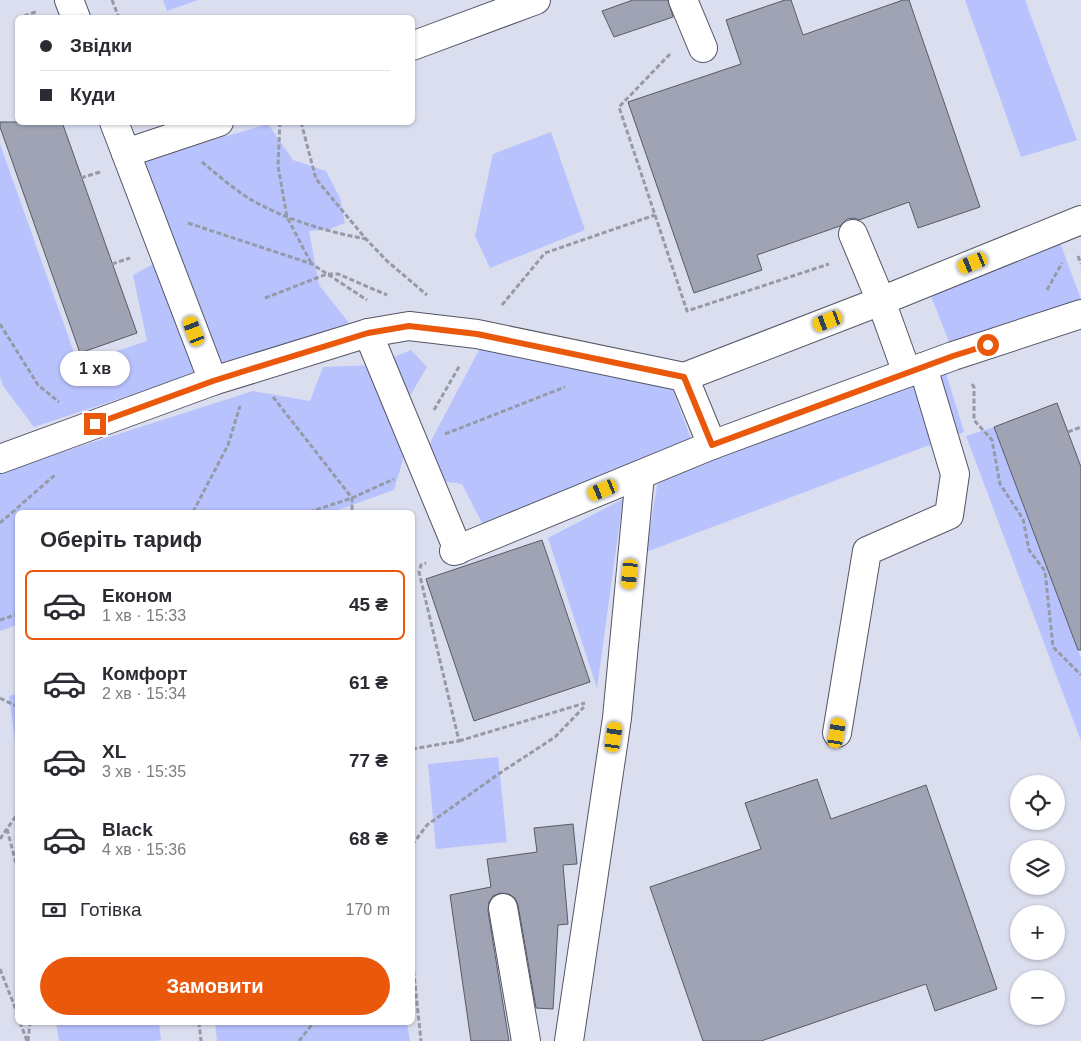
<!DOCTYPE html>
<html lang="uk">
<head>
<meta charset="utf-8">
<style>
	:root { --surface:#fff; --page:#f7f7f7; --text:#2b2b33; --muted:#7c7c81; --line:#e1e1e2; --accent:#ea580c }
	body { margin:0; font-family:Helvetica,sans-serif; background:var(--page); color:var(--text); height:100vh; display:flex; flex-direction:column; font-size:19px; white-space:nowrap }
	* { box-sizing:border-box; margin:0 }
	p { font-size:16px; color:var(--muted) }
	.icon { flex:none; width:28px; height:28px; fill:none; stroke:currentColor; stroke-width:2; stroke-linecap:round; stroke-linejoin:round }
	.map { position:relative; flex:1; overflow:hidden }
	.drawer { position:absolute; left:15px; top:510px; width:400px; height:515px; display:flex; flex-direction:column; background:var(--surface); border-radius:8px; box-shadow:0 1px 4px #0004 }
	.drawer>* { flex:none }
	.top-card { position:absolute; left:15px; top:15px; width:400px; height:110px; border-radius:8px; box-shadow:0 1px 4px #0004; display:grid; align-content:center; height:110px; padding:0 25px; background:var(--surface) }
	.tools { position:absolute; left:1010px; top:775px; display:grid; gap:10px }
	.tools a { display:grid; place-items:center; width:55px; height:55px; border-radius:50%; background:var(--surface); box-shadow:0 1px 4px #0004; font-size:25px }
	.end { position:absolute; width:22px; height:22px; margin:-11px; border:6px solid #ea580c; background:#fff; box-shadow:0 0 0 2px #fff }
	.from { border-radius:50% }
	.bubble { position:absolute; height:35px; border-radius:18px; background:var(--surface); box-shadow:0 1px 4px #0004; font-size:16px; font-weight:600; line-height:35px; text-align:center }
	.car { position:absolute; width:15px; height:30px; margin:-15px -8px; border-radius:6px; box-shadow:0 0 4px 1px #0007; background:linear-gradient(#f5c518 24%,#345 0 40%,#f5c518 0 76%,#345 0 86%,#f5c518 0) }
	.top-card b { display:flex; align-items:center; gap:18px; height:48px; font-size:19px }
	.top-card b+b { border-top:1px solid var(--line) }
	.top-card i { width:12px; height:12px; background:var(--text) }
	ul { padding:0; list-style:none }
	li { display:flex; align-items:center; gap:15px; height:70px; margin:0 10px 8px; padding:0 15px; border:2px solid transparent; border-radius:8px }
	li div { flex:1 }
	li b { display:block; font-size:19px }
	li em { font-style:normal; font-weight:600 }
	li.current { border-color:var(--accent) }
	li>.icon { width:45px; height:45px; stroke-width:1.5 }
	h2 { padding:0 25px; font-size:22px; line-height:60px }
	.pay { display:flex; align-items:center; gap:12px; height:55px; padding:0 25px; font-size:19px }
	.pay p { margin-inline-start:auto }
	.cta { display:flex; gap:10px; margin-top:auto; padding:10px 25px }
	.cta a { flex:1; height:58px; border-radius:30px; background:var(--accent); color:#fff; font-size:20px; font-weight:600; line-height:58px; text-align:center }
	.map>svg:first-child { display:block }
	.green { fill:#b8c2fd }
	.building { fill:#a0a3b3; stroke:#575a68 }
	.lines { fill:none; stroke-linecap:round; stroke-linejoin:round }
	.minor-casing { stroke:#545664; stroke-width:30 }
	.path { stroke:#9699a6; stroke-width:3; stroke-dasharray:5 2.5; stroke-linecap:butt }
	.minor { stroke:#fff; stroke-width:28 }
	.route { stroke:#ea580c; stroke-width:6 }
</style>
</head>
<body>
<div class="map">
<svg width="1081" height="1041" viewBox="0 0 1081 1041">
	<rect width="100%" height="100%" fill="#dbdeef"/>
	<g class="green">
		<path d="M163 0H198L167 11Z"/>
		<path d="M965 0H1025L1077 140 1021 157Z"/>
		<path d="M268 124 293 160 326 171 340 198 345 223 330 229 309 231 319 285 349 323 220 367 140 161Z"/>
		<path d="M551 132 585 230 490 268 475 236 493 154Z"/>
		<path d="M0 144 78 364 147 341 133 275 157 262 200 372 34 427 3 386 0 376Z"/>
		<path d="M1059 240 1081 299 952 349 929 291Z"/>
		<path d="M480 348 671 385 692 442 484 527 462 484 412 477Z"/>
		<path d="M411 350 427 367 407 401 404 456 394 490 332 512H18L17 625 0 631V474L34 461 253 391 310 401 323 367 374 365Z"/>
		<path d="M946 373 964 432 646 552 658 480Z"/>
		<path d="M994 427 1081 658V741L966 436Z"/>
		<path d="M623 499 597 688 548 538Z"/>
		<path d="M17 694H18L17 756 9 696Z"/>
		<path d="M498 757 507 842 436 849 428 764Z"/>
		<path d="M56 1023H159L161 1040 152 1041H59Z"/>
		<path d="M215 1023H407L410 1041H217Z"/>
	</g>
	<g class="building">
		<path d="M633 0H668L673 17 614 37 602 11Z"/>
		<path d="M785 0H791L803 35 903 0H909L980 207 918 228 909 202 859 220 854 218 847 219 840 226 757 255 762 270 694 293 628 102 741 64 726 20Z"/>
		<path d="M0 122H62L137 333 80 353 0 127Z"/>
		<path d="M1057 403 1081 467V650H1078L994 427Z"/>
		<path d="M542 540 590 682 474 721 426 579Z"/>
		<path d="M817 779 831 819 926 785 997 989 935 1011 926 984 761 1041H703L650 887 761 849 745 803Z"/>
		<path d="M573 824 577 864 563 865 568 924 558 925 553 1009 536 1008 518 905 515 898 509 894 500 893 493 896 489 902 488 911 509 1041H471L450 895 491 887 487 859 537 852 534 828Z"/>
	</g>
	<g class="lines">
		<g class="minor-casing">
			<g id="minor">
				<path d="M69 0 76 18"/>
				<path d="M683 0 703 48"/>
				<path d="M412 46 536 0"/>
				<path d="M114 122 213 381"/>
				<path d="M126 153 219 122"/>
				<path d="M853 234 881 301 907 373"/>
				<path d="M368 333 458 550"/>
				<path d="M684 377 712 445"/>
				<path d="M0 459 213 381 368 333 409 326 477 334 684 377 881 301 1081 220"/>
				<path d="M454 551 712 445 953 356 1081 314"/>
				<path d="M837 733 867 551 949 515 955 474 923 367"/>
				<path d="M503 908 526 1041"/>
				<path d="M569 1041 617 718 640 475"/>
			</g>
		</g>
		<g class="path">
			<path d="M112 0 119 18"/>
			<path d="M24 16 38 11"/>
			<path d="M670 54 619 107 687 311 829 264"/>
			<path d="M280 122 278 166 287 217 311 263"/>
			<path d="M301 122 316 179 366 239 387 261 427 295"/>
			<path d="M202 162C219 176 238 193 257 203 291 221 328 232 366 239"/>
			<path d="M81 178 100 172"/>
			<path d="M188 223 312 264 367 300"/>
			<path d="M1078 256 1081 264"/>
			<path d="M112 264 130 258"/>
			<path d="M1047 290 1062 263"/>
			<path d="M265 298 327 274H338L387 295"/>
			<path d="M502 305 545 253 655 215"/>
			<path d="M0 324 38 385 59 402"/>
			<path d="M972 384 974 387V420L992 440 1000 484 1023 519 1029 550 1045 571 1053 647 1081 675"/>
			<path d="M273 397 352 498V512"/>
			<path d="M434 410 460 365"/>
			<path d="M1068 432 1081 427"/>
			<path d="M445 434 565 387"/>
			<path d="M193 512 228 445 240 406"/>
			<path d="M309 512 352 498 394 479"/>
			<path d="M0 523 56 474"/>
			<path d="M0 620 18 614"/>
			<path d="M0 698 18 707"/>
			<path d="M459 741 585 703"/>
			<path d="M412 749 459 741 419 572 421 565 426 563"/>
			<path d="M7 829 18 871"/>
			<path d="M0 839 18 813"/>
			<path d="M412 845 427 825 500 773 555 737 584 707"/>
			<path d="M412 956 421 1041"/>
			<path d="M0 969 18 1015"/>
			<path d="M20 1022 27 1041"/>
			<path d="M199 1022 201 1041"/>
			<path d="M28 1041 30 1022"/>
			<path d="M299 1041 314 1022"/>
		</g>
		<use href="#minor" class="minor"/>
	</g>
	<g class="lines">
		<path class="route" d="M95 424 213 381 251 369 368 333 409 326 477 334 684 377 712 445 953 356 988 345"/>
	</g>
</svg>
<div class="tools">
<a><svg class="icon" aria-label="locate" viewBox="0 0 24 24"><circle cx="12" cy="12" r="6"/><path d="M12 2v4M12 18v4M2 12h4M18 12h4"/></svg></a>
<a><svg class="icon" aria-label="layers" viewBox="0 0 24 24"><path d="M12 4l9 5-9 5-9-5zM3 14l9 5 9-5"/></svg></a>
<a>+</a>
<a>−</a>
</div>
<i class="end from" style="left:988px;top:345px"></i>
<i class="end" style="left:95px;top:424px"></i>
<div class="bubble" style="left:60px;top:351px;width:70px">1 хв</div>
<i class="car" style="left:973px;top:263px;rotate:248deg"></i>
<i class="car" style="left:828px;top:321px;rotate:249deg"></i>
<i class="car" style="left:194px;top:331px;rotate:339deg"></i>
<i class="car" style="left:603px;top:490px;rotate:248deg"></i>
<i class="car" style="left:630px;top:574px;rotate:185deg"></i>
<i class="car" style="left:837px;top:733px;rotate:10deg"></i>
<i class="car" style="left:614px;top:737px;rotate:8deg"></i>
<div class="top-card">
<b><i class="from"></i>Звідки</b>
<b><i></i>Куди</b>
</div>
<section class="drawer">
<h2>Оберіть тариф</h2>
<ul>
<li class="current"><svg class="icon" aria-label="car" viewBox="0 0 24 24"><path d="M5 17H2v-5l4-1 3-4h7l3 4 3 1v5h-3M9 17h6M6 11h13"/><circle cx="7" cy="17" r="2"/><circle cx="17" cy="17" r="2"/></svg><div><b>Економ</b><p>1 хв · 15:33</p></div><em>45 ₴</em></li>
<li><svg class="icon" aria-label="car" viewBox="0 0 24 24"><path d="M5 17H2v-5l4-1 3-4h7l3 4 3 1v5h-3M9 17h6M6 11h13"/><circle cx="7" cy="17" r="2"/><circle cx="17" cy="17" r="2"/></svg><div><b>Комфорт</b><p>2 хв · 15:34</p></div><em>61 ₴</em></li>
<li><svg class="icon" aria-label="car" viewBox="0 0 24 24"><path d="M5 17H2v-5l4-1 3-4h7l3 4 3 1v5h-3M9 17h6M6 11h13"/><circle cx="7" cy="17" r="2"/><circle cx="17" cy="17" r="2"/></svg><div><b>XL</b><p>3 хв · 15:35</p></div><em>77 ₴</em></li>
<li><svg class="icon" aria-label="car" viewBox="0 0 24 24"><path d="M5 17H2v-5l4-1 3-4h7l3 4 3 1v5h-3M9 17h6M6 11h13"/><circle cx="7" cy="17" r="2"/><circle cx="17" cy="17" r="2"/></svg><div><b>Black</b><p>4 хв · 15:36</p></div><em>68 ₴</em></li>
</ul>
<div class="pay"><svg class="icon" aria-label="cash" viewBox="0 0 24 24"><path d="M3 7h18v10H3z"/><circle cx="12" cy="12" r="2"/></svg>Готівка<p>170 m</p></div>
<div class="cta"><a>Замовити</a></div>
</section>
</div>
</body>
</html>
